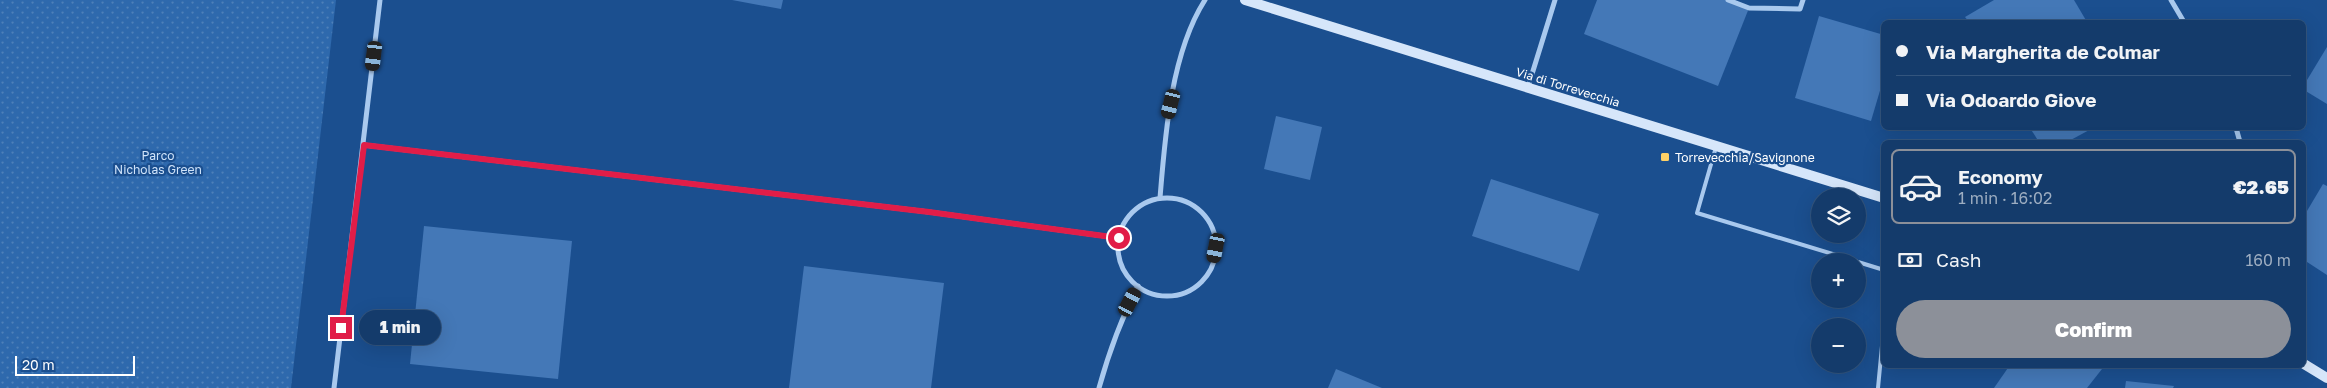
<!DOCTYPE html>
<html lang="en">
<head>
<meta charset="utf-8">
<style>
	:root { --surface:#143b6b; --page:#214673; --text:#f1f3f6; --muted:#9dadc1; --line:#33557e; --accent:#8c9099 }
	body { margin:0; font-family:"Golos Text",sans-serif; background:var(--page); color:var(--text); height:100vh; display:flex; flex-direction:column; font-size:19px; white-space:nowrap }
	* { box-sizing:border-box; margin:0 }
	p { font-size:16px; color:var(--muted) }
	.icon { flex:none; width:28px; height:28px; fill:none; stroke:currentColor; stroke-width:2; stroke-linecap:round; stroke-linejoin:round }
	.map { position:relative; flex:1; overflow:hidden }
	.sheet { position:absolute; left:1881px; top:140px; width:425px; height:228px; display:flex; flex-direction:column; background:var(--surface); border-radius:8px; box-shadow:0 5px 20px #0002,0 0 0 1px var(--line) }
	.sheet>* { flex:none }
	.top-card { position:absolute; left:1881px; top:20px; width:425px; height:110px; border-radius:8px; box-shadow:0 5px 20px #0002,0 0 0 1px var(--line); display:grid; align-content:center; height:110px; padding:0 15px; background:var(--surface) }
	.buttons { position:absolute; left:1811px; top:188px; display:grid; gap:10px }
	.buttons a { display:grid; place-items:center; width:55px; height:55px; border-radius:50%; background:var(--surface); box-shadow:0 5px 20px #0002,0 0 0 1px var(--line); font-size:25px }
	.scale { position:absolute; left:15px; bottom:12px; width:120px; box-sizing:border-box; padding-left:5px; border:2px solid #fff; border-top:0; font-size:14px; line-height:18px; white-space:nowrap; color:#fff; -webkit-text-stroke:4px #1b4f8f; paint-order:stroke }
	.end { position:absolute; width:22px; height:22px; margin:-11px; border:6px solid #e11d48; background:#fff; box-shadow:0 0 0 2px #fff }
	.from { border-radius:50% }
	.bubble { position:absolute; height:35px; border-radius:18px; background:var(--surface); box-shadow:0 5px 20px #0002,0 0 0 1px var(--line); font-size:16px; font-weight:800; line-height:35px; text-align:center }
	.car { position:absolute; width:15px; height:30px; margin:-15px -8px; border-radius:6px; box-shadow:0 0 4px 1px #0007; background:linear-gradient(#222 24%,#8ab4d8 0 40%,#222 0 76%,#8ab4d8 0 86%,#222 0) }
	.top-card b { display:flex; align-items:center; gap:18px; height:48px; font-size:19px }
	.top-card b+b { border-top:1px solid var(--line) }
	.top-card i { width:12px; height:12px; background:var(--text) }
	ul { padding:9px 0 0; list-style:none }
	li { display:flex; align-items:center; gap:15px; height:75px; margin:0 10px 8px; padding:0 5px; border:2px solid var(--line); border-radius:8px }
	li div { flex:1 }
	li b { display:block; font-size:19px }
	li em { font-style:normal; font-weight:800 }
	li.on { border-color:var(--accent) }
	li>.icon { width:45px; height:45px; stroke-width:1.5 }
	.pay { display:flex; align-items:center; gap:12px; height:55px; padding:0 15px; font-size:19px }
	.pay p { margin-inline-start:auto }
	.cta { display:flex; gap:10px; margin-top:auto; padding:10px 15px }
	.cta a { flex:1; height:58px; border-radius:30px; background:var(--accent); color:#fff; font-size:20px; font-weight:800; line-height:58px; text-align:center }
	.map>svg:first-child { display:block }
	.green { fill:url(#green-dots) }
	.building { fill:#4478b7 }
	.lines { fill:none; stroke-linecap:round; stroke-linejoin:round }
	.lane { stroke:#a9c9ee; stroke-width:4 }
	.street { stroke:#a9c9ee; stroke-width:5 }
	.secondary { stroke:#d6e6fa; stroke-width:10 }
	.route { stroke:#e11d48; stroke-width:6 }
	.poi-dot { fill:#ffd166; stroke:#1b4f8f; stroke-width:2 }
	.labels { text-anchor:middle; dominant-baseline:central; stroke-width:4.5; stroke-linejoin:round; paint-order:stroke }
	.street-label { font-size:12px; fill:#fff; stroke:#1b4f8f }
	.park-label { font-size:12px; fill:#cfe3fa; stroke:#1b4f8f }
	.poi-label { font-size:12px; fill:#fff; stroke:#1b4f8f; text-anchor:start }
</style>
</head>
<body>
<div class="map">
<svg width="2327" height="388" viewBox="0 0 2327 388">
	<defs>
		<pattern id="green-dots" width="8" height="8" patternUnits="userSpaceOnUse" patternTransform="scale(1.25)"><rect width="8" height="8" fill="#2e69ad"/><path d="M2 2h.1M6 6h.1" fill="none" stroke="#4d80b9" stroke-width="1.8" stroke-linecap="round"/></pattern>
	</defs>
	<rect width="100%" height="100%" fill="#1b4f8f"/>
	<path class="green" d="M0 0H336L291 388H0Z"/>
	<g class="building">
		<path d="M732 0H783L781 9Z"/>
		<path d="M1597 0H1728L1749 8 1718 86 1584 34Z"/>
		<path d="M1994 0H2074L2087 22H1969L1965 17Z"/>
		<path d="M1819 16 1884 35V77L1871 121 1795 98Z"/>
		<path d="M2327 47V104L2304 90V85Z"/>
		<path d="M1276 116 1322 127 1310 180 1264 169Z"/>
		<path d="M2030 128H2093L2067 142H2039Z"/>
		<path d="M1491 179 1599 214 1579 271 1472 236Z"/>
		<path d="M2323 184 2327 186V275L2304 260V216Z"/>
		<path d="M424 226 572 241 558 379 410 364Z"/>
		<path d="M804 266 944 283 931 388H789Z"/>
		<path d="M2010 365H2097L2102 369 2087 388H1994Z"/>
		<path d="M1336 369 1382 388H1328Z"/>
		<path d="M2126 381 2174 386 2173 388H2125Z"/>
	</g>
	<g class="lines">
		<g class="lane">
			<path d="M1716 147 1697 213 1856 261"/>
			<path d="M1858 262 1884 270"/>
			<path d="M1878 388 1884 325"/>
		</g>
		<g class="street">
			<path d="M1728 0 1749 8 1800 9 1803 0"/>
			<path d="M2171 0 2184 22"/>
			<path d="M1528 87 1555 0"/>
			<path d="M2236 128 2240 142"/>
			<path d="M364 145 929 212 1119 238"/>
			<path d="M1160 198C1165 136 1171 53 1205 0"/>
			<circle cx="1167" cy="247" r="49"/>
			<path d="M334 388 380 0"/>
			<path d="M1099 388C1109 352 1121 319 1138 286"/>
		</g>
		<g class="secondary">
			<path d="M1245 0 1884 198"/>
			<path d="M2304 364 2327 378"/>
		</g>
	</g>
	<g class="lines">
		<path class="route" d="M341 328 364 145 929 212 1119 238"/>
	</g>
	<rect class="poi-dot" x="1660" y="152" width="10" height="10" rx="2.5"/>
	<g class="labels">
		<g class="street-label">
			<text transform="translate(1568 87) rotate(17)">Via di Torrevecchia</text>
		</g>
		<g class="park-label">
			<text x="158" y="155">Parco<tspan x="158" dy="14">Nicholas Green</tspan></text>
		</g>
		<g class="poi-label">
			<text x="1675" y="157">Torrevecchia/Savignone</text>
		</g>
	</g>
</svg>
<div class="buttons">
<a><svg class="icon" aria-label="layers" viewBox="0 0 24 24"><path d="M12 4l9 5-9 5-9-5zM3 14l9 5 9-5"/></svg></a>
<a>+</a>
<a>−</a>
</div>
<div class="scale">20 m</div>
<i class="end from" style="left:1119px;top:238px"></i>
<i class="end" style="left:341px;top:328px"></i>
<div class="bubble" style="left:359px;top:310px;width:82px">1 min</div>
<i class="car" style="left:374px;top:56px;rotate:187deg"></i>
<i class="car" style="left:1171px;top:104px;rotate:194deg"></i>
<i class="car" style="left:1216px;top:248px;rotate:191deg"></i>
<i class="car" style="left:1130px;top:302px;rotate:28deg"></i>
<div class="top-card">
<b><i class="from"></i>Via Margherita de Colmar</b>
<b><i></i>Via Odoardo Giove</b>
</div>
<section class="sheet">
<ul>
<li class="on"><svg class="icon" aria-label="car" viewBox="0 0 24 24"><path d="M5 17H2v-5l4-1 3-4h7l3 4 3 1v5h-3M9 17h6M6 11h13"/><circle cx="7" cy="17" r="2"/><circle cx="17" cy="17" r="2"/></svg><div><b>Economy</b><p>1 min · 16:02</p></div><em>€2.65</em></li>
</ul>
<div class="pay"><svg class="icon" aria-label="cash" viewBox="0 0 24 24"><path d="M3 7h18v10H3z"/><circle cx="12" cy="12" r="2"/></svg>Cash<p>160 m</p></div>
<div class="cta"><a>Confirm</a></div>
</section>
</div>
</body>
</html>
